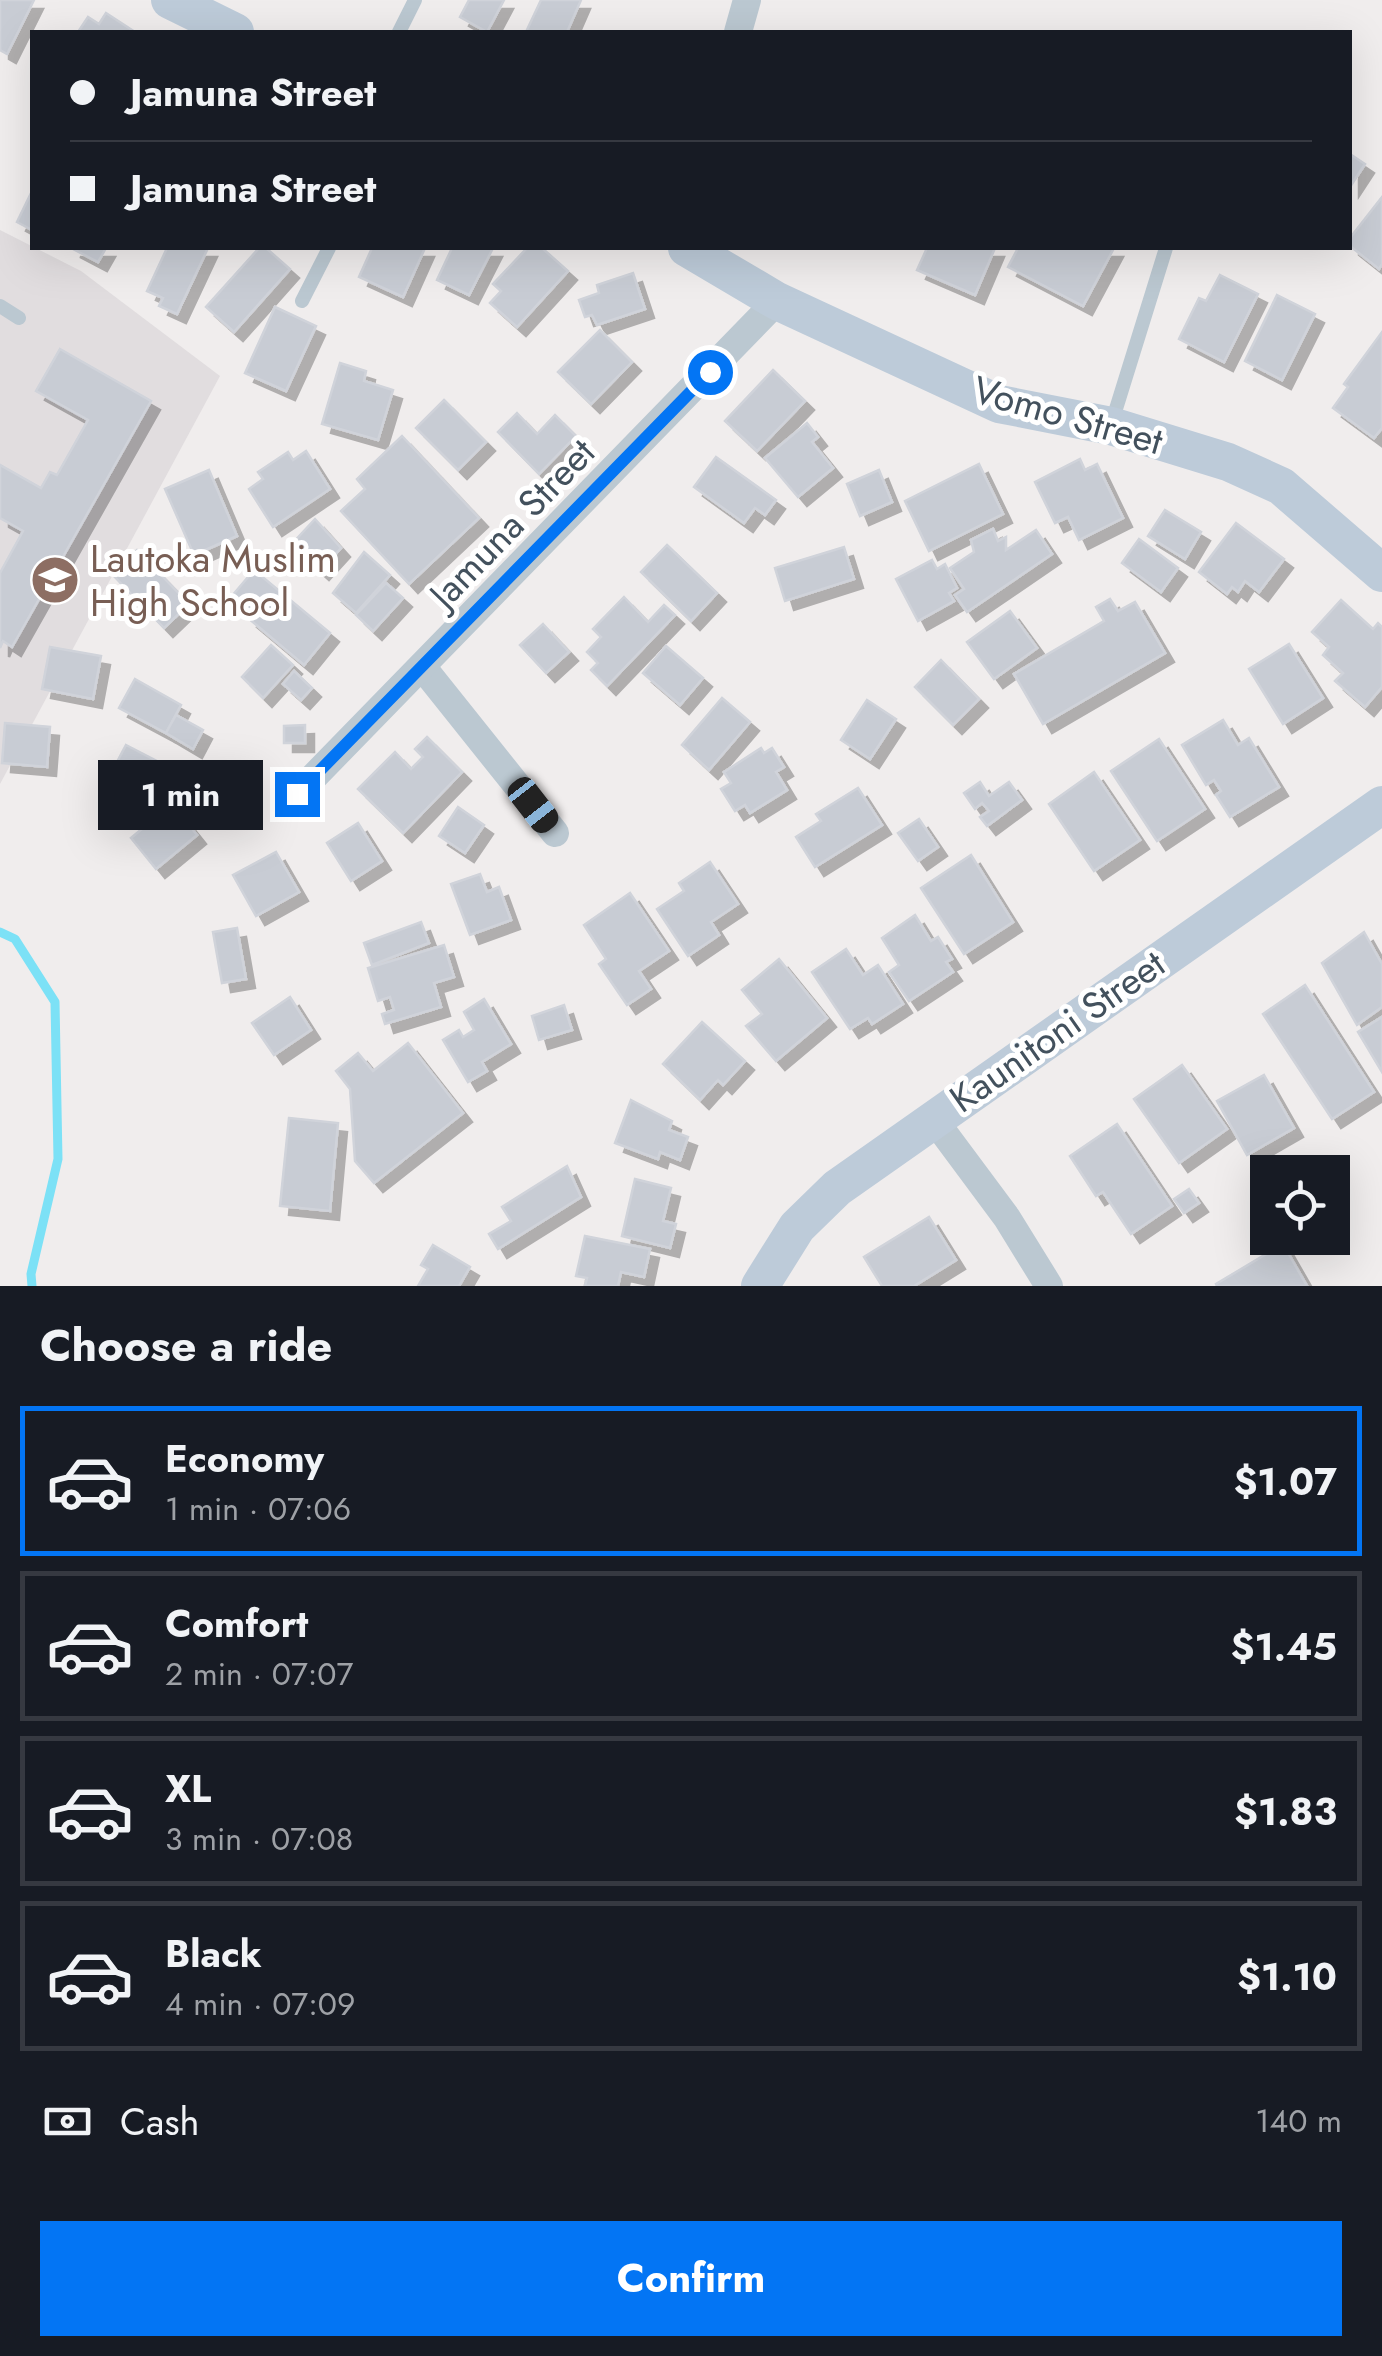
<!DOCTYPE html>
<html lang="en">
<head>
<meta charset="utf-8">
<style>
	:root { --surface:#171b24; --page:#242831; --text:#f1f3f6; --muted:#9ea1a6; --line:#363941; --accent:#0375f4 }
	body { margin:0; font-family:Jost,sans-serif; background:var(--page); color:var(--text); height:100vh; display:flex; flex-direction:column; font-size:38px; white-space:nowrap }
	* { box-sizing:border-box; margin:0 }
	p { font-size:32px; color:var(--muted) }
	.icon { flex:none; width:55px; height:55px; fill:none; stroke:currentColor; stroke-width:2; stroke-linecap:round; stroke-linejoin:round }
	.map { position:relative; height:1286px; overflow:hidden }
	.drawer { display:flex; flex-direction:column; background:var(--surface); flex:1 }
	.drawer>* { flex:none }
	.guide { position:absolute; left:30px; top:30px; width:1322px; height:220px; border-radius:0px; box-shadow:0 10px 40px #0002; display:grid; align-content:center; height:220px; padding:0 40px; background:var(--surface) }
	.buttons { position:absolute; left:1250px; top:1155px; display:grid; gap:20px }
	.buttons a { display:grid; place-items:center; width:100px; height:100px; border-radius:0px; background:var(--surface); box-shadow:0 10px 40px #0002; font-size:50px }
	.end { position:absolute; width:45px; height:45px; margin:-22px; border:12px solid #0375f4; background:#fff; box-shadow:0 0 0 5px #fff }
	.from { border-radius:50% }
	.bubble { position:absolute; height:70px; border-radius:0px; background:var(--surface); box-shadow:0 10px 40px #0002; font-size:32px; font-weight:700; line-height:70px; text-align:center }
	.car { position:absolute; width:30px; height:60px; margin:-30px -15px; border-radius:12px; box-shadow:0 0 8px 2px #0007; background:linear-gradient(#222 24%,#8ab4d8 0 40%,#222 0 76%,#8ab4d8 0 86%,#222 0) }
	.guide b { display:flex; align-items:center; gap:35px; height:95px; font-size:38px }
	.guide b+b { border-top:2px solid var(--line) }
	.guide i { width:25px; height:25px; background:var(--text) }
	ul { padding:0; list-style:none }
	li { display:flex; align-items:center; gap:30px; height:150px; margin:0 20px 15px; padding:0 20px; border:5px solid var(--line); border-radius:0px }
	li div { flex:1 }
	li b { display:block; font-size:38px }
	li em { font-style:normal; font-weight:700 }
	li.current { border-color:var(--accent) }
	li>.icon { width:90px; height:90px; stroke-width:1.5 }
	h2 { padding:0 40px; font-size:45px; line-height:120px }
	.pay { display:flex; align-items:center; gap:25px; height:110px; padding:0 40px; font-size:38px }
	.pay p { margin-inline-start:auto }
	.button { display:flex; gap:20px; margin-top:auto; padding:20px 40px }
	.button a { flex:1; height:115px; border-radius:0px; background:var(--accent); color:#fff; font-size:40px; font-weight:700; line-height:115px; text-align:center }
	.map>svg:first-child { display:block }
	.education { fill:#e1dddf }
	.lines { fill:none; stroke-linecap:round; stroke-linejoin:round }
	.stream { stroke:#7ce1f6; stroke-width:9 }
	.building { fill:#c8ccd4; stroke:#d0d3da; stroke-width:2.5; filter:url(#shadow) }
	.lane { stroke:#bbc8d1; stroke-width:14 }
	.street { stroke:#bbc8d1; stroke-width:28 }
	.secondary { stroke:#bdcbd9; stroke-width:38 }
	.route { stroke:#0375f4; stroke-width:12 }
	.labels { text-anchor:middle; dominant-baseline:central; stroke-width:10; stroke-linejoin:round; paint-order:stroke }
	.street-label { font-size:38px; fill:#43515d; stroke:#fff }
	.education-label { font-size:38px; fill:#785e54; stroke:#fff; text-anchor:start }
</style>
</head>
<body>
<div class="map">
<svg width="1382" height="1286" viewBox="0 0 1382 1286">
	<defs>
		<filter id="shadow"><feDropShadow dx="9" dy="9" stdDeviation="0" flood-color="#0004"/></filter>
	</defs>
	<rect width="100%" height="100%" fill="#f0eded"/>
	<path class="education" d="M0 230 81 271 220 376 0 784Z"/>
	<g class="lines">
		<path class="stream" d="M0 932 15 939 55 1002 58 1159 31 1274 32 1286"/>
	</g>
	<g class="building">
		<path d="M0 0H34L7 54 0 50Z"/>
		<path d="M469 0H504L487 32 460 17Z"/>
		<path d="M541 0H581L567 32H526Z"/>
		<path d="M106 13 135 32H78L88 17 99 24Z"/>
		<path d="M1350 154 1365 164 1350 187Z"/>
		<path d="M32 191V230L17 222Z"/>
		<path d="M1382 197V264L1379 269 1350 246V238Z"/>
		<path d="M71 248H106L98 262Z"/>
		<path d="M167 248H208L177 314 159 306 163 298 147 291Z"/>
		<path d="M259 248H266L290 269 234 332 206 307Z"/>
		<path d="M372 248H425L403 297 359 277Z"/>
		<path d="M452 248H493L469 295 437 280Z"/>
		<path d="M527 248H542L568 271 517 327 490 303 501 291 493 284Z"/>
		<path d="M927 248H995L975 295 917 270Z"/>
		<path d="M1018 248H1114L1083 306 1008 267Z"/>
		<path d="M633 273 645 309 597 325 592 315 585 317 579 300 599 293 597 285Z"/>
		<path d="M1220 275 1258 294 1224 362 1179 339 1199 298 1206 301Z"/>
		<path d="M1277 295 1315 314 1282 380 1245 361Z"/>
		<path d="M275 307 316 326 286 391 245 373Z"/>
		<path d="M600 330 632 362 591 404 558 372Z"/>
		<path d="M1382 332V428L1374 438 1333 408 1348 387 1344 384Z"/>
		<path d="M60 349 151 401 12 647 3 641 0 648V573L23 531 0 518V465L41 488 50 472 57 475 88 420 36 391Z"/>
		<path d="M340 363 366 371 364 381 393 390 378 440 322 424Z"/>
		<path d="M773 370 805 401 757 451 725 421Z"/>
		<path d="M444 400 486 442 458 470 416 428Z"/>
		<path d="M517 413 537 434 555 415 576 436 539 474 498 432Z"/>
		<path d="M807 423 818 437 812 442 833 468 798 497 765 458Z"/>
		<path d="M402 436 479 518 409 584 341 511 365 489 357 479Z"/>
		<path d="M306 451 330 489 273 527 249 489 263 479 258 472 288 452 293 460Z"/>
		<path d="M716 457 776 500 765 515 755 508 744 523 694 487Z"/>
		<path d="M1080 459 1085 470 1097 464 1123 518 1079 540 1068 517 1055 523 1035 482Z"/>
		<path d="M979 464 1003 514 929 551 905 501Z"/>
		<path d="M209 470 237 536 194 555 165 489Z"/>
		<path d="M879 470 892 502 860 516 847 484Z"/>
		<path d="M1165 510 1201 532 1185 559 1148 536Z"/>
		<path d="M315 519 341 548 320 571 291 545Z"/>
		<path d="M1236 523 1284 559 1259 592 1245 581 1238 592 1232 587 1227 594 1199 572Z"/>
		<path d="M993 529 998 541 1006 537V550L1036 530 1052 554 967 612 955 595 964 589 950 568 974 552 971 540Z"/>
		<path d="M1139 539 1178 568 1161 592 1122 563Z"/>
		<path d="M667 545 717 593 691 621 641 572Z"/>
		<path d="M844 547 854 579 785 601 775 568Z"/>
		<path d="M137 550 189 604 164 628 112 574Z"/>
		<path d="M364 552 390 575 356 613 333 593Z"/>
		<path d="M932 560 937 569 945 564 957 588 949 593 954 601 918 621 896 579Z"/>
		<path d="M254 570 330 633 304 665 248 618 251 614 231 597Z"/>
		<path d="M386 583 403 598 373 631 356 615Z"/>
		<path d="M624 597 648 622 664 605 675 615 607 686 591 670 598 663 587 652 601 637 593 629Z"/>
		<path d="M1110 599 1118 611 1135 602 1165 653 1043 724 1014 674 1104 621 1096 607Z"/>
		<path d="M1341 600 1373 629 1378 623 1382 627V687L1365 707 1335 681 1343 673 1323 655 1329 647 1312 632Z"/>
		<path d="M1010 611 1037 648 994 679 967 642Z"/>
		<path d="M543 624 569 652 546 673 520 645Z"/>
		<path d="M1289 644 1323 698 1283 724 1249 669Z"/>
		<path d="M271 645 293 665 263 698 242 677Z"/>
		<path d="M666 646 703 678 680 705 643 673Z"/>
		<path d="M50 647 101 656 93 699 42 689Z"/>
		<path d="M941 660 979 699 953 725 915 687Z"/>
		<path d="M294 671 312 688 301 700 283 684Z"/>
		<path d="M135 679 181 705 166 733 119 708Z"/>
		<path d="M722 698 750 722 709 770 682 745Z"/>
		<path d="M867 700 896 719 870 759 841 740Z"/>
		<path d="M176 715 203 730 193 749 166 733Z"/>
		<path d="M1223 720 1238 745 1249 738 1279 787 1230 817 1216 795 1221 791 1214 780 1206 785 1182 745Z"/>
		<path d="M5 723 50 727 47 767 2 763Z"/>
		<path d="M305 725V743H284V726Z"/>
		<path d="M427 737 462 772 403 833 358 789 395 752 411 769 423 757 415 749Z"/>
		<path d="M1159 739 1205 809 1157 841 1111 771Z"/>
		<path d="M126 745 180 773 161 809 107 781Z"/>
		<path d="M761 748 764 753 772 748 784 767 776 772 787 790 750 813 745 805 735 811 721 789 731 783 724 772Z"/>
		<path d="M1094 772 1140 840 1094 871 1049 804Z"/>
		<path d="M980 782 989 796 1009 782 1022 800 987 826 980 817 989 811 982 803 975 809 964 793Z"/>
		<path d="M858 788 882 825 815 867 796 837 821 821 816 814Z"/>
		<path d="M172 804 197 835 156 869 131 838Z"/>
		<path d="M458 807 484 825 465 853 439 836Z"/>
		<path d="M919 819 938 847 918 861 898 833Z"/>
		<path d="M358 823 382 861 351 881 327 843Z"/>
		<path d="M276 852 299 892 256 916 233 875Z"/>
		<path d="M971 855 1013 922 964 954 921 888Z"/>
		<path d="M710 862 738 904 711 922 719 935 688 956 657 909 684 891 679 883Z"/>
		<path d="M480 874 487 892 499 887 511 920 470 935 451 884Z"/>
		<path d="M630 893 669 951 639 971 651 989 627 1005 599 964 606 959 584 925Z"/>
		<path d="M915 915 931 941 938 937 952 959 946 962 953 972 909 1001 889 972 899 965 882 938Z"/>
		<path d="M421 922 429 943 372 965 364 943Z"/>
		<path d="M237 928 246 979 222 983 213 932Z"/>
		<path d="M1364 932 1382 964V1007L1357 1025 1322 963Z"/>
		<path d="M444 945 454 977 434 983 441 1007 385 1024 382 1014 394 1010 390 997 378 1001 368 968Z"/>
		<path d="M846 949 863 975 878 965 903 1004 872 1024 868 1018 850 1029 812 972Z"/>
		<path d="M779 959 827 1018 776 1061 746 1026 762 1014 742 990Z"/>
		<path d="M1305 985 1374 1092 1332 1119 1263 1014Z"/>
		<path d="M290 997 311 1030 274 1055 252 1023Z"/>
		<path d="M484 999 511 1044 482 1062 487 1071 468 1082 443 1040 459 1030 463 1037 474 1030 464 1012Z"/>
		<path d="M564 1005 572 1030 539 1040 532 1016Z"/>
		<path d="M1382 1017V1072L1358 1032Z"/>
		<path d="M702 1022 745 1061 723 1085 718 1080 700 1100 663 1064Z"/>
		<path d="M408 1043 463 1113 374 1183 355 1161 350 1089 336 1071 358 1053 373 1071Z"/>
		<path d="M1182 1065 1227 1129 1179 1163 1134 1099Z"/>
		<path d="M1264 1075 1294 1128 1247 1155 1217 1101Z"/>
		<path d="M631 1100 672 1121 669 1130 688 1137 680 1160 660 1152 658 1159 615 1143Z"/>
		<path d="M289 1118 338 1123 330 1211 280 1206Z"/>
		<path d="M1117 1124 1172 1206 1131 1234 1103 1192 1096 1196 1070 1156Z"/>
		<path d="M567 1166 581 1197 498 1249 489 1234 511 1221 502 1207Z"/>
		<path d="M635 1179 671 1188 663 1221 676 1224 670 1248 622 1236Z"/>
		<path d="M1189 1189 1199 1203 1184 1213 1174 1199Z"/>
		<path d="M929 1217 956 1260 914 1286H882L864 1257Z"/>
		<path d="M585 1236 650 1249 644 1277 621 1272 618 1286H585L587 1278 576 1276Z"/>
		<path d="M1283 1244 1307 1286H1217L1216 1284Z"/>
		<path d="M433 1245 470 1267 459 1286H418L428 1269 421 1265Z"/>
	</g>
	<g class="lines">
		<g class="lane">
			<path d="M399 32 415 0"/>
			<path d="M302 301 329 248"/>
			<path d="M0 306 19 318"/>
			<path d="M1111 425 1166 248"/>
		</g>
		<g class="street">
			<path d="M738 32 747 0"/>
			<path d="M424 669 555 833"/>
			<path d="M297 794 777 301"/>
			<path d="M932 1117 1007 1218 1049 1286"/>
		</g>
		<g class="secondary">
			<path d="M170 0 235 32"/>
			<path d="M687 248 777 301 999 404 1111 426 1228 462 1281 486 1382 573"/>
			<path d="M760 1286 797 1227 837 1188 1382 805"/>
		</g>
	</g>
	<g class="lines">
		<path class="route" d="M297 794 710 372"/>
	</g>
	<defs>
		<g id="school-disc" transform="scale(2.5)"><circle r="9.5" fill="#8d6e63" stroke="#fff"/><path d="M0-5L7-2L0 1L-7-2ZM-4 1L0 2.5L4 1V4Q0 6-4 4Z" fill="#fff"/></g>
	</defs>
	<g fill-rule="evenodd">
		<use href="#school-disc" x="55" y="580"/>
	</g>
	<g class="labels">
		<g class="street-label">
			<text transform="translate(1068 415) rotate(16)">Vomo Street</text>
			<text transform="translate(512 523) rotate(-46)">Jamuna Street</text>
			<text transform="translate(1057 1031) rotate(-35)">Kaunitoni Street</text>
		</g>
		<g class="education-label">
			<text x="90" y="558">Lautoka Muslim<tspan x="90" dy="44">High School</tspan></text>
		</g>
	</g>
</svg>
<div class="buttons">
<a><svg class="icon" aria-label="locate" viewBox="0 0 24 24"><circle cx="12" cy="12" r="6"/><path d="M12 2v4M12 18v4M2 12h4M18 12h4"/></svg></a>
</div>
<i class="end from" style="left:710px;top:372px"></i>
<i class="end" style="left:297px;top:794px"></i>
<div class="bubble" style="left:98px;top:760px;width:165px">1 min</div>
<i class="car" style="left:533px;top:805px;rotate:142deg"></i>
<div class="guide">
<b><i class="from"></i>Jamuna Street</b>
<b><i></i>Jamuna Street</b>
</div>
</div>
<section class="drawer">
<h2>Choose a ride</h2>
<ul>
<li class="current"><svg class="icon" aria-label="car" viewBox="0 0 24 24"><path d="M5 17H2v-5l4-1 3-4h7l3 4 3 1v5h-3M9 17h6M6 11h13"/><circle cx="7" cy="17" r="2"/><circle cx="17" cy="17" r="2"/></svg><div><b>Economy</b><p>1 min · 07:06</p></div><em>$1.07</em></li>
<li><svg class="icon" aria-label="car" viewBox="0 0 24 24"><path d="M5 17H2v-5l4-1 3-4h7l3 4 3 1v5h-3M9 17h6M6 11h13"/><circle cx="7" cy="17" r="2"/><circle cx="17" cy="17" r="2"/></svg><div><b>Comfort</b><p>2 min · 07:07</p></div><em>$1.45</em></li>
<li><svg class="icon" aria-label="car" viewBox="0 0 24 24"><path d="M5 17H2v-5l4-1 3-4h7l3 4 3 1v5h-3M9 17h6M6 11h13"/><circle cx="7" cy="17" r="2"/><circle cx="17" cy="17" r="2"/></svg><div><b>XL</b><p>3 min · 07:08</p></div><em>$1.83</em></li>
<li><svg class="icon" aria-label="car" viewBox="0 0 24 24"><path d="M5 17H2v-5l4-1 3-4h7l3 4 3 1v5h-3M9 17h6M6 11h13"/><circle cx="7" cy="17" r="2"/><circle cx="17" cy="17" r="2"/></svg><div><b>Black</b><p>4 min · 07:09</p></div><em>$1.10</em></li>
</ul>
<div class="pay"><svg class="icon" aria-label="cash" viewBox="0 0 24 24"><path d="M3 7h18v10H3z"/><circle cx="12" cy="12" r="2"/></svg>Cash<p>140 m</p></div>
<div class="button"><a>Confirm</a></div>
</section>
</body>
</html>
